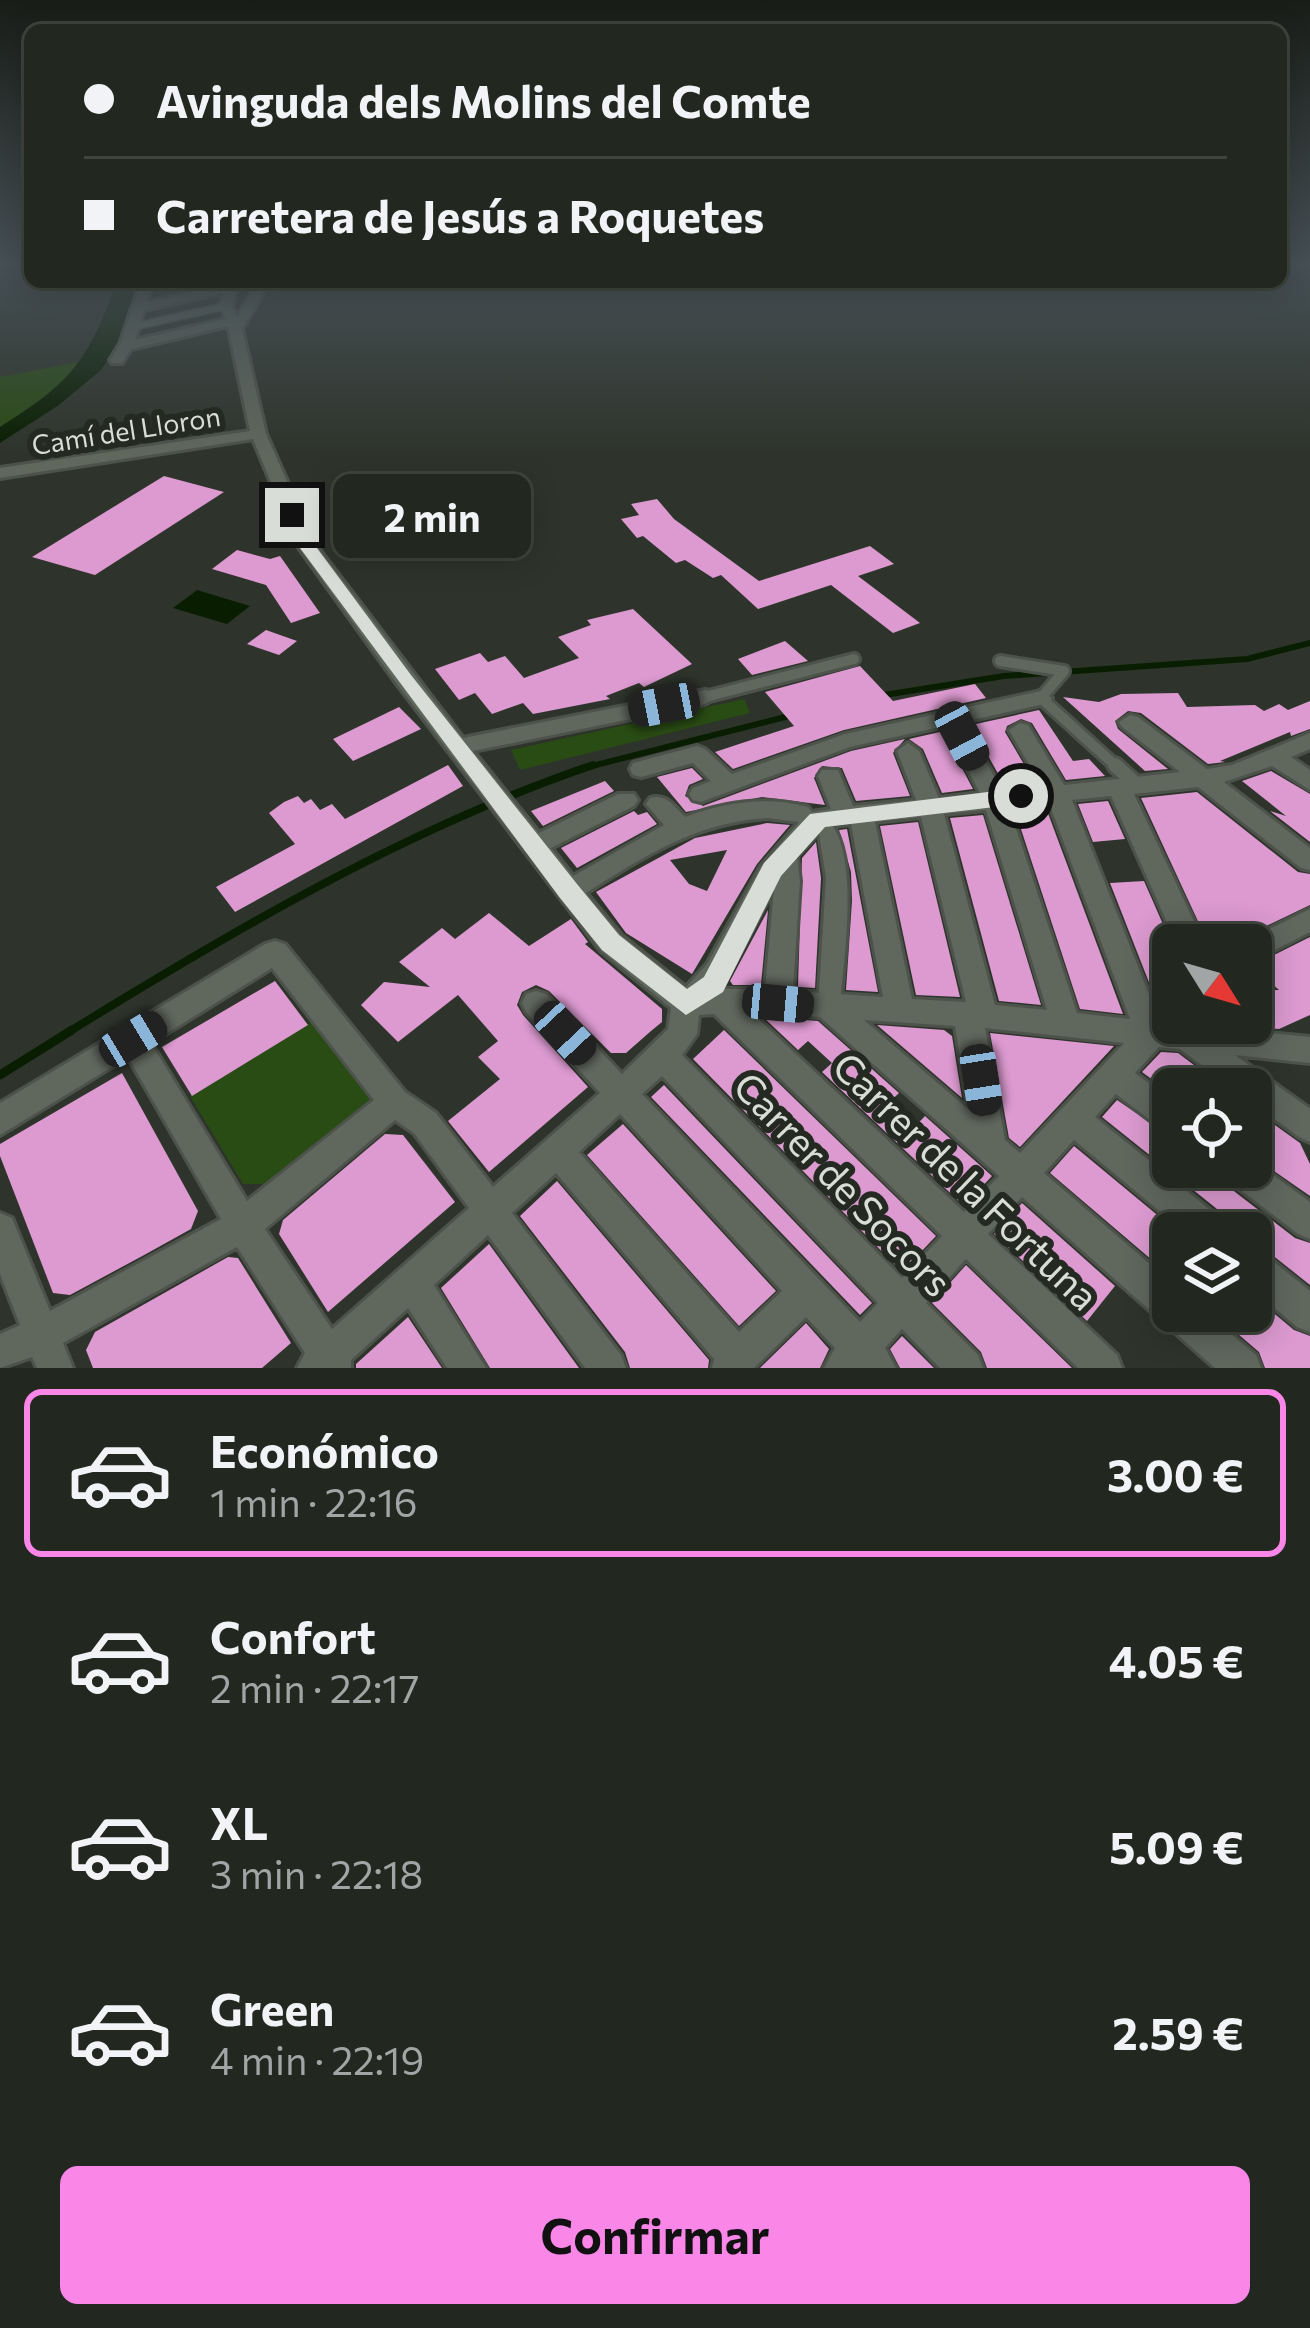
<!DOCTYPE html>
<html lang="es">
<head>
<meta charset="utf-8">
<style>
	:root { --surface:#222720; --page:#2a2f29; --text:#f1f3f6; --muted:#a2a5a5; --line:#3f443e; --accent:#fa87e8 }
	body { margin:0; font-family:Commissioner,sans-serif; background:var(--page); color:var(--text); height:100vh; display:flex; flex-direction:column; font-size:45px; white-space:nowrap }
	* { box-sizing:border-box; margin:0 }
	p { font-size:39px; color:var(--muted) }
	.icon { flex:none; width:66px; height:66px; fill:none; stroke:currentColor; stroke-width:2; stroke-linecap:round; stroke-linejoin:round }
	.map { position:relative; height:1368px; overflow:hidden }
	.sheet { display:flex; flex-direction:column; background:var(--surface); flex:1 }
	.sheet>* { flex:none }
	.top-card { position:absolute; left:24px; top:24px; width:1263px; height:264px; border-radius:18px; box-shadow:0 6px 30px #0003,0 0 0 3px var(--line); display:grid; align-content:center; height:264px; padding:0 60px; background:var(--surface) }
	.needle { width:78px; rotate:127deg }
	.fabs { position:absolute; left:1152px; top:924px; display:grid; gap:24px }
	.fabs a { display:grid; place-items:center; width:120px; height:120px; border-radius:18px; background:var(--surface); box-shadow:0 6px 30px #0003,0 0 0 3px var(--line); font-size:60px }
	.end { position:absolute; width:54px; height:54px; margin:-27px; border:15px solid #d9ddd7; background:#111; box-shadow:0 0 0 6px #111 }
	.from { border-radius:50% }
	.bubble { position:absolute; height:84px; border-radius:18px; background:var(--surface); box-shadow:0 6px 30px #0003,0 0 0 3px var(--line); font-size:39px; font-weight:700; line-height:84px; text-align:center }
	.car { position:absolute; width:36px; height:72px; margin:-36px -18px; border-radius:15px; box-shadow:0 0 9px 3px #0007; background:linear-gradient(#222 24%,#8ab4d8 0 40%,#222 0 76%,#8ab4d8 0 86%,#222 0) }
	.top-card b { display:flex; align-items:center; gap:42px; height:114px; font-size:45px }
	.top-card b+b { border-top:3px solid var(--line) }
	.top-card i { width:30px; height:30px; background:var(--text) }
	ul { padding:21px 0 0; list-style:none }
	li { display:flex; align-items:center; gap:36px; height:168px; margin:0 24px 18px; padding:0 36px; border:6px solid transparent; border-radius:18px }
	li div { flex:1 }
	li b { display:block; font-size:45px }
	li em { font-style:normal; font-weight:700 }
	li.selected { border-color:var(--accent) }
	li>.icon { width:108px; height:108px; stroke-width:1.5 }
	.action { display:flex; gap:24px; margin-top:auto; padding:24px 60px }
	.action a { flex:1; height:138px; border-radius:18px; background:var(--accent); color:#111; font-size:48px; font-weight:700; line-height:138px; text-align:center }
	.map>svg:first-child { display:block }
	.green { fill:#294b14 }
	.water { fill:#091e00 }
	.lines { fill:none; stroke-linecap:round; stroke-linejoin:round }
	.stream-far2 { stroke:#091e00; stroke-width:6 }
	.stream-far1 { stroke:#091e00; stroke-width:8 }
	.stream { stroke:#091e00; stroke-width:9 }
	.building { fill:#dc9ad0; fill-rule:evenodd }
	.service-far2-casing { stroke:#4d524b; stroke-width:9 }
	.service-far1-casing { stroke:#4d524b; stroke-width:16 }
	.service-casing { stroke:#4d524b; stroke-width:20 }
	.pedestrian-casing { stroke:#4d524b; stroke-width:6 }
	.minor-casing { stroke:#4d524b; stroke-width:6 }
	.service-far2 { stroke:#60675d; stroke-width:6 }
	.service-far1 { stroke:#60675d; stroke-width:10 }
	.service { stroke:#60675d; stroke-width:14 }
	.pedestrian { fill:#60675d; fill-rule:evenodd }
	.minor { fill:#60675d; fill-rule:evenodd }
	.route { fill:#d9ddd7 }
	.labels { text-anchor:middle; dominant-baseline:central; stroke-width:12; stroke-linejoin:round; paint-order:stroke }
	.far-street-label { font-size:27px; fill:#d9ddd7; stroke:#242a22 }
	.near-street-label { font-size:39px; fill:#d9ddd7; stroke:#242a22 }
</style>
</head>
<body>
<div class="map">
<svg width="1310" height="1368" viewBox="0 0 1310 1368">
	<rect width="100%" height="100%" fill="#2e342b"/>
	<g class="green">
		<path d="M84 361 42 401 0 427V377Z"/>
		<path d="M744 699 750 713 520 770 511 750Z"/>
		<path d="M319 1017 374 1087 367 1110 265 1184H243L190 1096Z"/>
	</g>
	<g class="water">
		<path d="M117 282H138L114 352 101 370 59 405 0 443V427C73 381 87 362 117 282Z"/>
		<path d="M197 590 250 606 227 624 173 608Z"/>
	</g>
	<g class="lines">
		<g class="stream-far2">
			<path d="M884 695 1004 676 1247 659 1310 643"/>
			<path d="M584 768 789 716"/>
		</g>
		<path class="stream-far1" d="M67 1033C236 929 405 829 593 765"/>
		<path class="stream" d="M0 1075 72 1030"/>
	</g>
	<g class="building">
		<path d="M164 476 224 492 95 575 32 557Z"/>
		<path d="M657 499 674 519 759 581 870 546 894 564 858 576 920 623 893 633 831 585 758 609 721 575 713 578 685 560 676 563 643 536 637 538 621 519 639 515 631 504Z"/>
		<path d="M237 550 270 559 280 556 320 613 291 623 266 585 212 569Z"/>
		<path d="M633 609 692 664 644 687 639 683 606 696 610 699 533 714 523 703 492 714 475 693 459 700 435 669 480 653 488 662 505 656 524 678 579 658 558 637 591 625 587 620Z"/>
		<path d="M266 630 297 641 279 655 247 644Z"/>
		<path d="M785 641 808 661 752 675 738 659Z"/>
		<path d="M860 666 893 701 975 684 986 698 844 730 733 769 715 752 794 726 765 692Z"/>
		<path d="M1178 693 1187 707 1255 705 1264 711 1279 704 1288 710 1310 701V729L1291 736 1290 732 1220 761 1225 762 1208 764 1141 713 1128 711 1115 721 1118 729 1168 769 1145 771 1063 697 1099 702 1121 694Z"/>
		<path d="M399 707 421 729 353 761 333 739Z"/>
		<path d="M1039 710 1073 761 1089 759 1105 776 1066 780 1032 723 1021 719 1007 726 1005 732 1035 783 1005 786 973 729 967 726Z"/>
		<path d="M953 729 946 738 973 789 942 793 923 749 909 739Z"/>
		<path d="M905 739 893 753 910 796 856 801 842 768 822 766 814 778 825 805 762 797 686 812 657 777 692 768 703 779 689 785 685 796 703 806 851 751Z"/>
		<path d="M448 765 463 786 235 912 216 887 295 844 269 813 284 802 298 796 304 803 311 799 320 810 332 804 345 819Z"/>
		<path d="M1271 771 1310 794V842L1270 811 1286 816 1242 781Z"/>
		<path d="M605 781 614 791 543 826 531 811Z"/>
		<path d="M1197 792 1298 872 1310 874V905L1239 939 1237 945H1209L1141 798Z"/>
		<path d="M1108 801 1125 839 1093 842 1078 804Z"/>
		<path d="M1046 808 1123 1014 1080 1009 1015 811Z"/>
		<path d="M634 811 638 815 647 812 657 824 577 868 561 848Z"/>
		<path d="M983 815 1041 1005 999 1001 950 818Z"/>
		<path d="M918 822 960 997 916 995 880 826Z"/>
		<path d="M767 823 790 825 757 864 692 974 626 933 596 892 695 838ZM727 850 707 891 689 884 670 860Z"/>
		<path d="M847 829 878 992 846 990 852 901 851 872 839 830Z"/>
		<path d="M816 842 821 878 815 988 798 987 802 858Z"/>
		<path d="M1144 881 1173 947V1019L1163 1018 1110 883Z"/>
		<path d="M768 910 761 985H733L730 981Z"/>
		<path d="M489 913 529 946 571 919 588 942 585 944 662 1009V1022L651 1031 626 1053H611L549 991 536 985 522 992 517 1005 523 1015 588 1087 489 1172 448 1121 500 1079 478 1057 498 1041 458 995 398 1042 361 1005 384 982 430 987 399 962 442 928 455 939Z"/>
		<path d="M1310 937V1015L1279 1029 1251 1027V991L1279 990 1252 966Z"/>
		<path d="M275 981 308 1025 192 1096 162 1047Z"/>
		<path d="M763 1017 818 1021 899 1093 876 1115 903 1139 925 1116 992 1176 964 1206 822 1072 832 1063 808 1041 798 1050Z"/>
		<path d="M877 1025 944 1030 952 1036 962 1098Z"/>
		<path d="M724 1030 936 1236 902 1272 693 1059Z"/>
		<path d="M990 1033 1114 1046 1020 1147 1009 1138Z"/>
		<path d="M1161 1052 1178 1053 1226 1089H1173V1095L1142 1072Z"/>
		<path d="M122 1073 198 1211 191 1229 146 1254 70 1295 53 1293 0 1156V1144Z"/>
		<path d="M664 1085 872 1303 860 1315 651 1097Z"/>
		<path d="M1117 1100 1173 1138V1167H1216L1222 1182 1295 1238 1310 1243V1285L1266 1250 1251 1244V1233H1233L1227 1217 1102 1117Z"/>
		<path d="M1251 1108 1300 1143 1310 1164V1196L1251 1155Z"/>
		<path d="M623 1124 776 1291 739 1326 587 1155Z"/>
		<path d="M385 1134 403 1135 455 1202 328 1312 279 1234 283 1220Z"/>
		<path d="M1074 1146 1179 1233H1173V1278L1050 1173Z"/>
		<path d="M557 1181 709 1360 708 1368H630L625 1352 520 1216Z"/>
		<path d="M1022 1203 1115 1286 1087 1321 994 1234Z"/>
		<path d="M489 1244 579 1368H490L441 1288Z"/>
		<path d="M228 1257 238 1258 291 1343 262 1368H93L86 1350 95 1332Z"/>
		<path d="M966 1265 1072 1368H987L981 1352 932 1303Z"/>
		<path d="M1251 1294 1294 1330 1310 1336V1368H1265L1259 1352 1211 1311H1251Z"/>
		<path d="M408 1317 442 1368H356V1364Z"/>
		<path d="M806 1323 829 1349 820 1368H760Z"/>
		<path d="M902 1336 934 1368H900L890 1349Z"/>
	</g>
	<g class="lines">
		<g class="service-far2-casing">
			<g id="service-far2">
				<path d="M260 288 368 283"/>
				<path d="M132 327 226 306"/>
			</g>
		</g>
		<g class="service-far1-casing">
			<g id="service-far1">
				<path d="M1000 661 1064 671 1041 698 1118 768"/>
				<path d="M705 697 854 659"/>
			</g>
		</g>
		<g class="service-casing">
			<path id="service" d="M1115 765 1137 785"/>
		</g>
		<g class="pedestrian-casing">
			<path id="pedestrian" d="M818 812C865 836 843 962 840 1007L837 1014 829 1017 821 1014 818 1007 826 878 819 834 809 819 811 814Z"/>
		</g>
		<g class="minor-casing">
			<g id="minor">
				<path d="M141 282H153L147 302 238 282 232 306 237 317 258 282H270L242 329 266 434 315 544 463 738 705 690 713 692 716 697 705 704 473 751 539 833 618 794H634L638 800 634 806 551 848 573 876 664 825 646 804 650 798C666 793 674 806 685 817 725 802 768 796 808 807L812 812 831 809 818 776 822 770H838L853 806 916 800 897 751 908 743 919 751 939 798 980 793 950 736 961 729 969 731 1002 791 1042 787 1009 730 1020 723 1028 725 1064 785 1180 772 1122 727 1119 722 1130 715 1138 717 1207 769 1232 765 1310 733V749L1291 757 1310 770V790L1272 766 1224 782 1310 848V870L1301 868 1198 787 1134 794 1205 945H1177L1111 796 1072 800 1160 1022 1310 1037V1063L1235 1055 1310 1109V1142L1299 1137 1251 1102V1089H1234L1180 1049 1159 1047 1135 1073 1173 1101V1134L1162 1129 1116 1094 1095 1117 1224 1221 1229 1233H1186L1074 1140 1044 1173 1173 1284V1311H1204L1256 1355 1261 1368H1215L1022 1197 988 1234 1117 1355 1122 1368H1078L966 1259 926 1303 978 1355 983 1368H940L902 1329 885 1348 896 1368H824L835 1348 806 1317 754 1368H712L714 1359 556 1173 512 1213 621 1355 626 1368H585L488 1235 434 1285 486 1368H447L408 1308 351 1360V1368H297L305 1353 237 1247 63 1343 73 1368H37L32 1357 0 1368V1334L20 1325 0 1274V1213L12 1218 50 1311 221 1219 128 1057 0 1135V1103L265 944 275 941 285 944 405 1092 436 1113 493 1187 600 1093 526 1012 522 1003 526 994 536 991 546 994 622 1074 668 1029 671 1008 601 951 397 684 297 545 253 439 0 478V468L250 431 228 326 131 349 122 363H112L110 360 121 342ZM223 293 220 306 226 319 135 340 144 310ZM1049 803 1130 1019 1077 1013 1009 807ZM986 810 1047 1010 995 1005 944 814ZM921 817 966 1002 912 999 875 822ZM767 818 799 822 761 866 707 964 686 987 621 935 586 893C646 855 695 823 767 818ZM851 824 883 997 793 991 800 881 797 856 824 827ZM774 888 765 989H721ZM272 968 374 1100 247 1201 151 1043ZM751 1012 820 1017 999 1176 964 1212ZM714 1014 942 1236 902 1278 682 1055 697 1034 699 1015ZM864 1020 955 1026 968 1109ZM985 1028 1124 1043 1020 1153 1005 1140ZM662 1076 878 1303 860 1322 642 1094ZM620 1114 782 1291 739 1332 579 1152ZM395 1120 414 1133 469 1208 332 1329 265 1229Z"/>
				<path d="M1041 691 1052 698 1049 703 850 747 701 802 693 800 689 794 693 788 711 781 693 763 641 777 633 775 630 769 633 763 697 746 705 749 732 774 845 734Z"/>
				<path d="M1310 909V932L1251 962V945L1241 943Z"/>
				<path d="M1251 1159 1310 1202V1239L1298 1234 1225 1178 1220 1167H1251Z"/>
				<path d="M1251 1248 1263 1253 1310 1291V1332L1297 1327 1251 1288Z"/>
			</g>
		</g>
		<use href="#service-far2" class="service-far2"/>
		<use href="#service-far1" class="service-far1"/>
		<use href="#service" class="service"/>
		<use href="#pedestrian" class="pedestrian"/>
		<use href="#minor" class="minor"/>
	</g>
	<linearGradient id="sky" x2="0" y2="1"><stop stop-color="#191d18"/><stop offset="0.58" stop-color="#465055"/><stop offset="1" stop-color="#465055" stop-opacity="0"/></linearGradient>
	<rect width="1310" height="456" fill="url(#sky)"/>
	<path class="route" d="M292 510 298 511 314 544 411 675 577 884 619 935 687 989 704 977 764 863 810 814 1021 788 1032 796 1021 804 825 827 781 876 723 992 686 1015 602 950 560 898 300 548 285 515Z"/>
	<g class="labels">
		<g class="far-street-label">
			<text transform="translate(126 430) rotate(-9)">Camí del Lloron</text>
		</g>
		<g class="near-street-label">
			<text transform="translate(967 1180) rotate(44)">Carrer de la Fortuna</text>
			<text transform="translate(844 1183) rotate(46)">Carrer de Socors</text>
		</g>
	</g>
</svg>
<div class="fabs">
<a><svg class="needle" viewBox="-14 -14 28 28"><path d="M0-13l5 13h-10z" fill="#e53935"/><path d="M0 13l5-13h-10z" fill="#a2a5a5"/></svg></a>
<a><svg class="icon" aria-label="locate" viewBox="0 0 24 24"><circle cx="12" cy="12" r="6"/><path d="M12 2v4M12 18v4M2 12h4M18 12h4"/></svg></a>
<a><svg class="icon" aria-label="layers" viewBox="0 0 24 24"><path d="M12 4l9 5-9 5-9-5zM3 14l9 5 9-5"/></svg></a>
</div>
<i class="end from" style="left:1021px;top:796px"></i>
<i class="end" style="left:292px;top:515px"></i>
<div class="bubble" style="left:333px;top:474px;width:198px">2 min</div>
<i class="car" style="left:664px;top:705px;rotate:259deg"></i>
<i class="car" style="left:962px;top:736px;rotate:152deg"></i>
<i class="car" style="left:778px;top:1003px;rotate:95deg"></i>
<i class="car" style="left:565px;top:1033px;rotate:137deg"></i>
<i class="car" style="left:133px;top:1039px;rotate:59deg"></i>
<i class="car" style="left:981px;top:1080px;rotate:171deg"></i>
<div class="top-card">
<b><i class="from"></i>Avinguda dels Molins del Comte</b>
<b><i></i>Carretera de Jesús a Roquetes</b>
</div>
</div>
<section class="sheet">
<ul>
<li class="selected"><svg class="icon" aria-label="car" viewBox="0 0 24 24"><path d="M5 17H2v-5l4-1 3-4h7l3 4 3 1v5h-3M9 17h6M6 11h13"/><circle cx="7" cy="17" r="2"/><circle cx="17" cy="17" r="2"/></svg><div><b>Económico</b><p>1 min · 22:16</p></div><em>3.00 €</em></li>
<li><svg class="icon" aria-label="car" viewBox="0 0 24 24"><path d="M5 17H2v-5l4-1 3-4h7l3 4 3 1v5h-3M9 17h6M6 11h13"/><circle cx="7" cy="17" r="2"/><circle cx="17" cy="17" r="2"/></svg><div><b>Confort</b><p>2 min · 22:17</p></div><em>4.05 €</em></li>
<li><svg class="icon" aria-label="car" viewBox="0 0 24 24"><path d="M5 17H2v-5l4-1 3-4h7l3 4 3 1v5h-3M9 17h6M6 11h13"/><circle cx="7" cy="17" r="2"/><circle cx="17" cy="17" r="2"/></svg><div><b>XL</b><p>3 min · 22:18</p></div><em>5.09 €</em></li>
<li><svg class="icon" aria-label="car" viewBox="0 0 24 24"><path d="M5 17H2v-5l4-1 3-4h7l3 4 3 1v5h-3M9 17h6M6 11h13"/><circle cx="7" cy="17" r="2"/><circle cx="17" cy="17" r="2"/></svg><div><b>Green</b><p>4 min · 22:19</p></div><em>2.59 €</em></li>
</ul>
<div class="action"><a>Confirmar</a></div>
</section>
</body>
</html>
